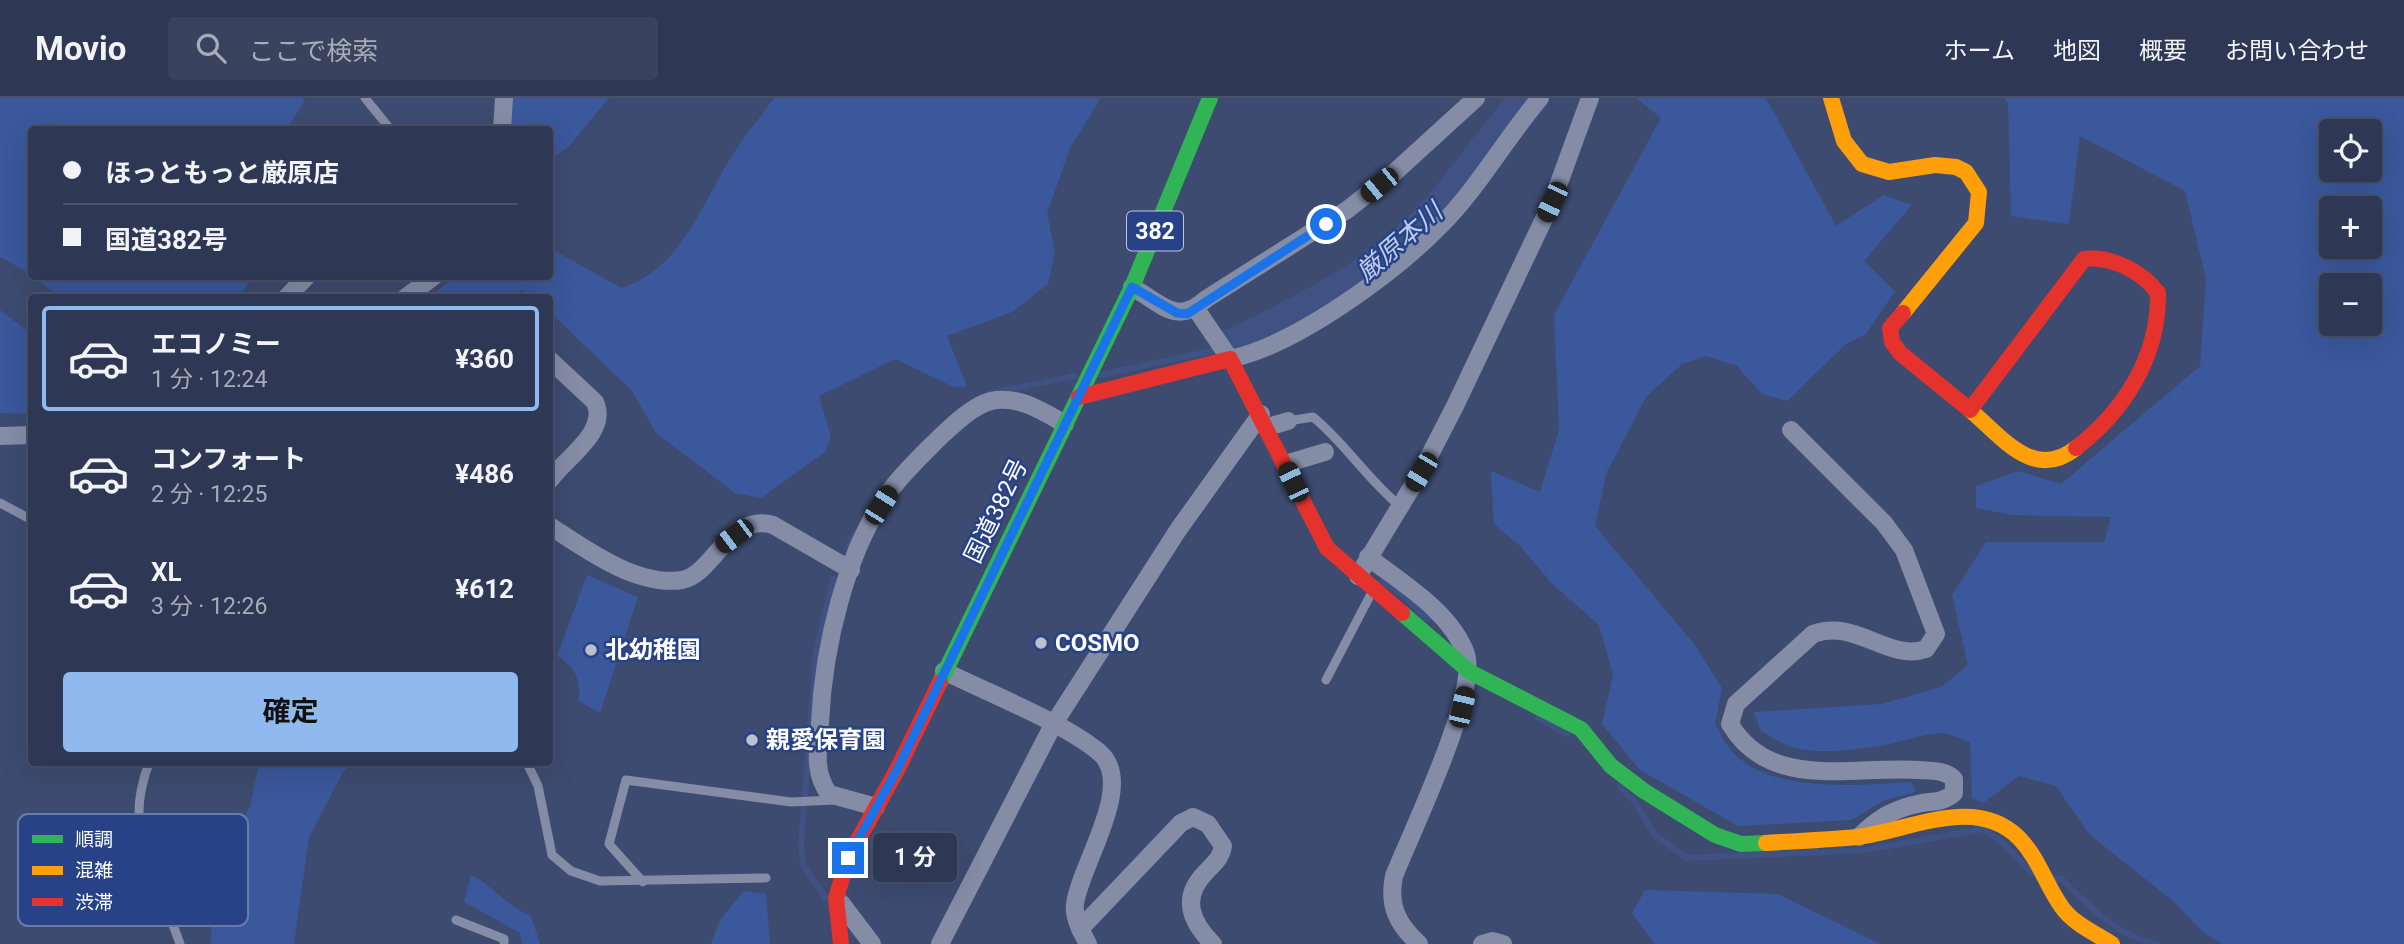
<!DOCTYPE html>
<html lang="ja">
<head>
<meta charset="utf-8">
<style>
	:root { --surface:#2e3854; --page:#3a435e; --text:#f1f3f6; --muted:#a7acb8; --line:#49526b; --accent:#90b9f0 }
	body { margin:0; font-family:Roboto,"Noto Sans JP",sans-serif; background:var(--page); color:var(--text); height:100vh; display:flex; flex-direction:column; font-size:26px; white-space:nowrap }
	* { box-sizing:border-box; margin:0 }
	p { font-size:23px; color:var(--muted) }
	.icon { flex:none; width:38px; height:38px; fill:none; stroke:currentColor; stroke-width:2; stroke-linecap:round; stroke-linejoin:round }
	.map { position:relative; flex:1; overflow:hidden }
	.sheet { position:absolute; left:28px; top:196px; width:525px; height:472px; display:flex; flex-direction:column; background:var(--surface); border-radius:7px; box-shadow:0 7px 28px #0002,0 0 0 2px var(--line) }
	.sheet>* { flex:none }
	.guide { position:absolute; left:28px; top:28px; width:525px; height:154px; border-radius:7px; box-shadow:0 7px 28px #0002,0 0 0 2px var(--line); display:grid; align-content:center; height:154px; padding:0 35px; background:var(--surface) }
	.controls { position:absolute; left:2319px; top:21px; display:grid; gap:14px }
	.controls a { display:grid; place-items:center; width:63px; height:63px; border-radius:7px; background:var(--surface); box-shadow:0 7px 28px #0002,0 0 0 2px var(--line); font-size:35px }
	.end { position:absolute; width:32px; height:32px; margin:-16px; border:9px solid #1a73e8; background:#fff; box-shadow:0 0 0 4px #fff }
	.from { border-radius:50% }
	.bubble { position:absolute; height:49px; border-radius:7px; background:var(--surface); box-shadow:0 7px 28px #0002,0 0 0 2px var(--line); font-size:23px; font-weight:700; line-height:49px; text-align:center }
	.car { position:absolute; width:21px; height:42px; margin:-21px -10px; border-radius:9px; box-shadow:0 0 5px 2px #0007; background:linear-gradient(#222 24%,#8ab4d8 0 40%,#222 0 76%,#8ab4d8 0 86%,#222 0) }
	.guide b { display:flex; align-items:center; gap:24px; height:66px; font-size:26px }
	.guide b+b { border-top:2px solid var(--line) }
	.guide i { width:18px; height:18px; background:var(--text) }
	ul { padding:12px 0 0; list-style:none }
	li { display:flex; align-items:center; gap:21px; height:105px; margin:0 14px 10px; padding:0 21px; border:4px solid transparent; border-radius:7px }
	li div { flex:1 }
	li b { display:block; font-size:26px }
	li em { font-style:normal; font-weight:700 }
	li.on { border-color:var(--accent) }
	li>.icon { width:63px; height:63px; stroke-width:1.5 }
	.primary-button { display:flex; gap:14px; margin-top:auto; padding:14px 35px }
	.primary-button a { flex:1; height:80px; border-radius:7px; background:var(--accent); color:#111; font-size:28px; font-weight:700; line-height:80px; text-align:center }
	header { display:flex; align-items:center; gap:42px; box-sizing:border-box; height:98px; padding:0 35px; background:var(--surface); border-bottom:2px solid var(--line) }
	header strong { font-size:33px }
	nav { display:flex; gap:38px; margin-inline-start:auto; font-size:24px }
	.search { width:490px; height:63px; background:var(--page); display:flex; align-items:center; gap:18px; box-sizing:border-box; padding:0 24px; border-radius:7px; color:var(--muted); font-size:26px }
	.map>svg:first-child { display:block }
	.green { fill:#3b589c; fill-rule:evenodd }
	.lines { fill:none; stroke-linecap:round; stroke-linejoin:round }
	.stream { stroke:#3f5283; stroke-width:6 }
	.river { stroke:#3f5283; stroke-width:37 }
	.lane { stroke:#848ca6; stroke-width:9 }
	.street { stroke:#848ca6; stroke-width:18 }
	.fast { stroke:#30b455; stroke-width:16 }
	.slow { stroke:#ff9f0a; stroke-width:16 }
	.jam { stroke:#e5322d; stroke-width:16 }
	.route { stroke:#1a73e8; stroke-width:9 }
	.poi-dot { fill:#bbc0cd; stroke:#274286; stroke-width:2.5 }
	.labels { text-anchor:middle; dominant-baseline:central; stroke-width:5; stroke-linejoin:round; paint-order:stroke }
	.shield { fill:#274286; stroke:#bec6db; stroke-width:2 }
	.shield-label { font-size:23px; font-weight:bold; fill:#fff }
	.street-label { font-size:24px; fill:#fff; stroke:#274286 }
	.poi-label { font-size:24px; font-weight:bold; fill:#fff; stroke:#274286; text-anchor:start }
	.water-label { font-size:26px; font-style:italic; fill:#bdcdef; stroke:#274286 }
	.key { fill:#274286; stroke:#687baa; stroke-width:2 }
	.key-label { font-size:19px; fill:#fff }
</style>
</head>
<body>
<header>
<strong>Movio</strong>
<div class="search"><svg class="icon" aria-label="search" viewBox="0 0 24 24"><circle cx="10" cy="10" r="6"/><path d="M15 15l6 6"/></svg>ここで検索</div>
<nav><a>ホーム</a><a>地図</a><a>概要</a><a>お問い合わせ</a></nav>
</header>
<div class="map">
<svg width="2404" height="846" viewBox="0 0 2404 846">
	<rect width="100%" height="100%" fill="#3d4b70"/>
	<g class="green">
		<path d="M0 0H302L305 2 287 31 32 32 31 176 0 159Z"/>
		<path d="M512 0H609L569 48 550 62V32H510Z"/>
		<path d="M774 0H1101L1071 48 1047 115 1055 154 1048 186 1012 214 947 238 967 288 954 289 895 261 819 298 831 339 825 354 761 400 735 395 656 335 632 293 550 214V200L533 199 523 192 500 199H429L455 179 550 178V150L621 190C682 172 703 102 735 53 747 34 762 18 774 0Z"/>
		<path d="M1636 0H1766L1836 128 1883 97 1912 107 1864 163 1895 193 1866 236 1846 246 1787 303 1762 296 1737 268 1706 258 1682 266 1646 299 1606 376 1595 428 1695 547 1722 590 1715 626C1720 634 1724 643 1729 650 1767 697 1857 687 1911 684L1916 694 1884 702 1852 722 1738 728 1640 672 1602 626 1613 577 1599 527 1551 485 1521 449 1494 426 1491 373 1540 394 1559 332 1554 217 1661 20Z"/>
		<path d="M2004 0H2404V846H2222L2204 835 2173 803 2089 736 2056 688 2019 678 1983 705 1972 700 1970 645C1940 628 1928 637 1898 644 1867 651 1826 657 1795 650 1784 648 1772 639 1761 633L1754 614 1881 606 1941 589 1968 567 1952 497 1986 444H2104L2111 419 2012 417 1976 410V388L2018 373 2061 386 2200 268 2206 181 2185 93 2080 38 2069 126 2011 118 2008 5ZM2331 33H2370V72H2331ZM2331 110H2370V149H2331ZM2331 187H2370V226H2331Z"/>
		<path d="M35 179H254L237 200 59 199Z"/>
		<path d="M0 212 31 236V316L0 315Z"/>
		<path d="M587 477 638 499 600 615 579 603C580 580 576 570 557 558Z"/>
		<path d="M259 665H354L343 674 309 739 294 846H210L216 788 225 748 250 709Z"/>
		<path d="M471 777C494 788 507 809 531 818L540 846H522L520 835 464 804Z"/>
		<path d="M1645 792 1778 796 1880 846H1655L1632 815Z"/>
		<path d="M744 793 766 796 770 846H711L720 822Z"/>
	</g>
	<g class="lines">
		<g class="stream">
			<path d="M1100 277 1235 248 1239 255"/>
			<path d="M987 296 1075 278"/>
			<path d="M847 451 856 434"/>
			<path d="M1382 483 1401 495 1427 521"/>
			<path d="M1538 620 1568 637"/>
			<path d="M1620 689 1633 702 1656 738 1687 760 1865 752 1983 731 2000 742 2033 776"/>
			<path d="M2055 781H2062C2088 808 2119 839 2157 846"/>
			<path d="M825 799 803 767 801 746 816 554 833 481"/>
		</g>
		<path class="river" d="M1235 248C1309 212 1384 176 1439 113 1470 76 1498 36 1530 0"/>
		<g class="lane">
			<path d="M365 0 391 32"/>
			<path d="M1288 323 1313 319C1345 345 1367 381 1400 408"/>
			<path d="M0 405 32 422"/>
			<path d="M1326 582 1372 494"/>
			<path d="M149 665C143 681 139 697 139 714 140 749 168 811 180 846"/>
			<path d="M527 665 538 688 552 757 571 773 600 783 766 780"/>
			<path d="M643 784 609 746 626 682 791 704 835 702"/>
			<path d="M456 822 504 841V846"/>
		</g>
		<g class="street">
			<path d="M502 32 504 0"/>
			<path d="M1132 189C1162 206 1177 228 1206 201L1347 112 1395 74 1476 0"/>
			<path d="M286 200 307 178"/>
			<path d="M405 200 434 178"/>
			<path d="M1196 211 1230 261C1296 247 1394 175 1441 127 1478 90 1506 40 1540 0"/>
			<path d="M550 262 595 304C609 334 565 360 550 382"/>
			<path d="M1268 329 1288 323"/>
			<path d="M1791 332 1884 425 1904 452 1936 536 1926 551C1888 564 1856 520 1813 536L1736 606 1730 626C1770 694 1855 667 1919 672 1932 673 1945 672 1954 681V695C1944 704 1935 703 1922 705 1895 710 1878 720 1859 739"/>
			<path d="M0 338 32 337"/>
			<path d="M1285 366 1325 354"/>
			<path d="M550 428C585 451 637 489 682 482 713 477 729 414 773 427L851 472"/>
			<path d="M1368 459C1402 485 1451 514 1466 556 1479 595 1411 735 1394 778 1388 807 1397 826 1419 846"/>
			<path d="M1358 478 1421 374 1455 308 1552 104 1590 0"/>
			<path d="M944 573C988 595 1063 624 1100 655 1136 687 1080 767 1075 806 1073 819 1082 835 1088 846"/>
			<path d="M876 709 829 696C813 674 818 652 820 625 823 552 846 449 892 390 906 372 923 356 939 340 953 327 972 308 991 303 1018 297 1042 313 1065 326"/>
			<path d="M841 805 872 846"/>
			<path d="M1080 831 1181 725 1193 719 1208 726 1223 748C1221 761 1213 766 1205 775 1181 800 1191 824 1213 846"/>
			<path d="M940 846 1053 627 1178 432 1261 316"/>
			<path d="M1482 846 1492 843 1503 846"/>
		</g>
		<g class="fast">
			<path d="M1402 515 1470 574 1581 631 1611 668 1644 693 1715 737 1741 746 1766 745"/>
			<path d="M940 584 1132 189 1210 0"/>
		</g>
		<g class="slow">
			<path d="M1831 0 1844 43 1862 66 1889 74 1935 67 1956 69 1966 74 1979 94 1976 125 1903 215"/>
			<path d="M1970 312C2002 339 2034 384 2076 350"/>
			<path d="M1766 745C1796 743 1827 742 1857 739 1909 733 1975 696 2019 740 2039 761 2045 785 2061 808 2073 826 2095 835 2112 846"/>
		</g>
		<g class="jam">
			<path d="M1903 215 1890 230 1892 244 1900 255 1970 312 2084 161C2111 158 2142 173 2158 195 2159 258 2125 312 2076 350"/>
			<path d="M1079 299 1230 261 1327 450 1402 515"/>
			<path d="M841 846 836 800 848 760 897 672 940 584"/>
		</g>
	</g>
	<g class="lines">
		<path class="route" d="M848 760 897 672 1132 189 1177 215 1187 216 1326 126"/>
	</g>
	<g class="poi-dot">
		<circle cx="1041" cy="545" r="7"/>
		<circle cx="591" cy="552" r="7"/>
		<circle cx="752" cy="642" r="7"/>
	</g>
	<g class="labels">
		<rect class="shield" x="1127" y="113.5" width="56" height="39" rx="5"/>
		<g class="shield-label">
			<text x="1155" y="133">382</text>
		</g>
		<g class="street-label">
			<text transform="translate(996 413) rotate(-64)">国道382号</text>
		</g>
		<g class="poi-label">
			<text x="1055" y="545">COSMO</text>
			<text x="605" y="552">北幼稚園</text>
			<text x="766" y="642">親愛保育園</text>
		</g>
		<g class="water-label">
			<text transform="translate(1399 144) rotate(-41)">厳原本川</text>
		</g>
	</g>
	<rect x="18" y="716" width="230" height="112" rx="10" class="key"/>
	<rect x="32" y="737" width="31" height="8" fill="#30b455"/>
	<rect x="32" y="768" width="31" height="9" fill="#ff9f0a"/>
	<rect x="32" y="800" width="31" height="8" fill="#e5322d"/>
	<g class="key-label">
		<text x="75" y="748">順調</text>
		<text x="75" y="779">混雑</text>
		<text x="75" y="811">渋滞</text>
	</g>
</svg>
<div class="controls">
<a><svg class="icon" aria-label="locate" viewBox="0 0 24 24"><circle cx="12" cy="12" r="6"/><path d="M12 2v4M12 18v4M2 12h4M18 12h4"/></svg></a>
<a>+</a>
<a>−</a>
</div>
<i class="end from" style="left:1326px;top:126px"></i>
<i class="end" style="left:848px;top:760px"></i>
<div class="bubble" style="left:873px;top:735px;width:84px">1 分</div>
<i class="car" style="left:1379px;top:87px;rotate:231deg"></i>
<i class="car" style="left:1552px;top:104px;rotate:205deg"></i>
<i class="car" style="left:1421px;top:374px;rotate:211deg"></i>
<i class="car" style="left:1293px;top:384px;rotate:335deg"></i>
<i class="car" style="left:881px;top:407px;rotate:32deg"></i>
<i class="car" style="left:734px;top:438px;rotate:233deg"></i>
<i class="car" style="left:1462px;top:609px;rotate:13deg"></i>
<div class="guide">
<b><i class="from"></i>ほっともっと厳原店</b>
<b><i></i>国道382号</b>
</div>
<section class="sheet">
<ul>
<li class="on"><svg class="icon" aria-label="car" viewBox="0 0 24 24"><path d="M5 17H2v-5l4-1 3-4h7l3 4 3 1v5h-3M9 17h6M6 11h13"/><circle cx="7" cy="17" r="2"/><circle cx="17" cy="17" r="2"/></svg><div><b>エコノミー</b><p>1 分 · 12:24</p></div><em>¥360</em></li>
<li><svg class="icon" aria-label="car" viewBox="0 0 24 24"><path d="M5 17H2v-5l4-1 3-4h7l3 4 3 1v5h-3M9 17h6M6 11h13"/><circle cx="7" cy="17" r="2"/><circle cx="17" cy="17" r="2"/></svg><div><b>コンフォート</b><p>2 分 · 12:25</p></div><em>¥486</em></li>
<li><svg class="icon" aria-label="car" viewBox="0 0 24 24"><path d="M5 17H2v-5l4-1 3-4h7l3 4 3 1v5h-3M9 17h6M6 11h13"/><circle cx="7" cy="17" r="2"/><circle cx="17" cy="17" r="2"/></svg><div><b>XL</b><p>3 分 · 12:26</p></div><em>¥612</em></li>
</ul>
<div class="primary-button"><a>確定</a></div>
</section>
</div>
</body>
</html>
